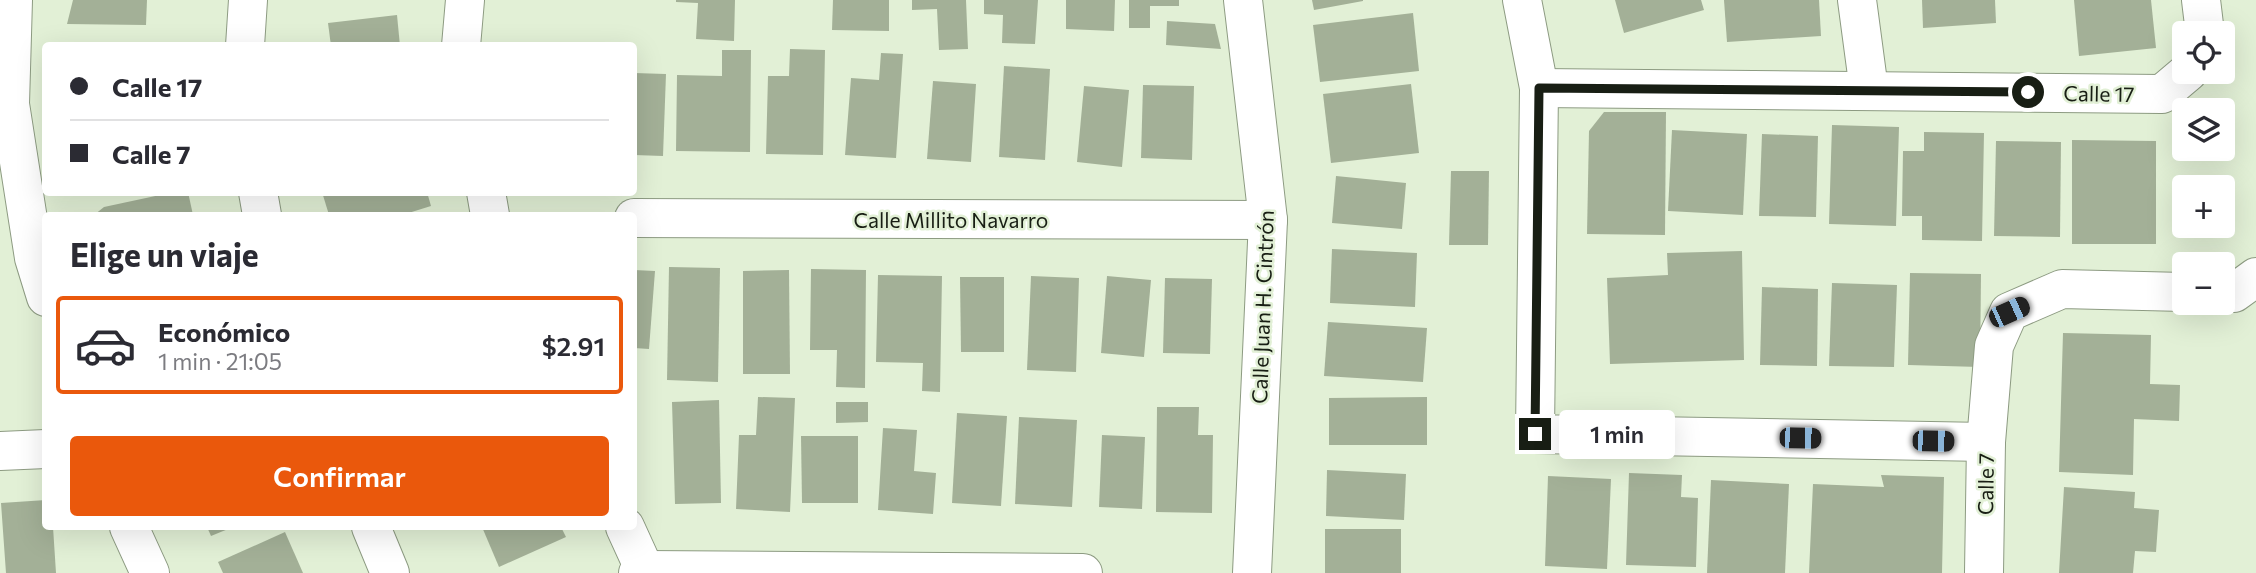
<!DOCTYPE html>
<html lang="es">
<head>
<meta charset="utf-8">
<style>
	:root { --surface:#fff; --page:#f7f7f7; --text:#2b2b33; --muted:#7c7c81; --line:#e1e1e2; --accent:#ea580c }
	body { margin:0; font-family:Commissioner,sans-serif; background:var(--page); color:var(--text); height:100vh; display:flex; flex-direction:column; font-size:26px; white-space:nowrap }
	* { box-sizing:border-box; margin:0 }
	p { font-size:23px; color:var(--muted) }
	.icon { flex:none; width:38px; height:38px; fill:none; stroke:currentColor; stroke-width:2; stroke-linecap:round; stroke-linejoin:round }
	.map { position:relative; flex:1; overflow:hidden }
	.sheet { position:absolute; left:42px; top:212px; width:595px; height:318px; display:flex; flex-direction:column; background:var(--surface); border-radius:7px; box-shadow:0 7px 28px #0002 }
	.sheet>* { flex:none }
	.banner { position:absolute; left:42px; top:42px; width:595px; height:154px; border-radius:7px; box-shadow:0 7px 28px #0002; display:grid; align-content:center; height:154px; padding:0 28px; background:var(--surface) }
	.fabs { position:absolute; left:2172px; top:21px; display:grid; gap:14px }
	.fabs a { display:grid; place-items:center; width:63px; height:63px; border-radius:7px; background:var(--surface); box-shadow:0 7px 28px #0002; font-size:35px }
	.end { position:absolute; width:32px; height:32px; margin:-16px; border:9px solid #181e14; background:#fff; box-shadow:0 0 0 4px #fff }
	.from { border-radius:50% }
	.bubble { position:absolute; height:49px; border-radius:7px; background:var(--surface); box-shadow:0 7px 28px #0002; font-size:23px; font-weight:600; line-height:49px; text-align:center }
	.car { position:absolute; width:21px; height:42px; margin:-21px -10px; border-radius:9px; box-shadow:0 0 5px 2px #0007; background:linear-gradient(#222 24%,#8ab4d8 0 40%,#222 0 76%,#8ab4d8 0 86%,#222 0) }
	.banner b { display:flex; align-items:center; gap:24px; height:66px; font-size:26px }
	.banner b+b { border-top:2px solid var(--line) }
	.banner i { width:18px; height:18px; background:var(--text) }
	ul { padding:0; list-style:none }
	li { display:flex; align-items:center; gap:21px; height:98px; margin:0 14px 10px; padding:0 14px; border:4px solid transparent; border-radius:7px }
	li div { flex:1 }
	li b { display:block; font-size:26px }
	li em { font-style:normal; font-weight:600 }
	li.selected { border-color:var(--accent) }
	li>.icon { width:63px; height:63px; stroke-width:1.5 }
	h2 { padding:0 28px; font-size:32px; line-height:84px }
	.primary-button { display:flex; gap:14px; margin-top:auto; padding:14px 28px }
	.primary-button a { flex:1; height:80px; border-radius:7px; background:var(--accent); color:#fff; font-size:28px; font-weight:600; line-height:80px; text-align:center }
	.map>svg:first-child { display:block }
	.building { fill:#a3b097 }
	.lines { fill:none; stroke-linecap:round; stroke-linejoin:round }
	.minor-casing { stroke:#8d9b82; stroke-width:40 }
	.minor { stroke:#fff; stroke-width:38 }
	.route { stroke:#181e14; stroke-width:9 }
	.labels { text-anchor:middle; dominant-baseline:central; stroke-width:5; stroke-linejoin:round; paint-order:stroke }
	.street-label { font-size:21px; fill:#181e14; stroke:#e2f0d6 }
</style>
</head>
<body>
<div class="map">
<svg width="2256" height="573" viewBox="0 0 2256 573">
	<rect width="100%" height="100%" fill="#e2f0d6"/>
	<g class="building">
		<path d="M73 0H147L146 25 67 24Z"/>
		<path d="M676 0H735L734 41 696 39 698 3 676 2Z"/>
		<path d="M833 0H889V31L832 30Z"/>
		<path d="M912 0H966L968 49 939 50 937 9 912 10Z"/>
		<path d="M984 0H1038L1035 44 1002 43 1003 15 984 14Z"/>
		<path d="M1066 0H1115L1114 31 1066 29Z"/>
		<path d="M1129 0H1179V6H1150V28H1129Z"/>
		<path d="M1312 0H1363V1L1314 10Z"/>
		<path d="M1615 0H1701L1704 10 1624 33Z"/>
		<path d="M1724 0H1819L1821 36 1727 42Z"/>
		<path d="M1922 0H1995L1996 23 1923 28Z"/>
		<path d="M2074 0H2151L2156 48 2079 56Z"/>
		<path d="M1413 13 1419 71 1320 82 1313 25Z"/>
		<path d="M397 15 400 46H331L328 23Z"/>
		<path d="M1167 21 1215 24 1221 49 1166 45Z"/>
		<path d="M790 49 825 50 823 155 766 154 768 76H789Z"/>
		<path d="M722 50H751L750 152 676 151 677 75 722 76Z"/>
		<path d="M881 53 903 54 896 158 845 155 851 78 879 80Z"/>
		<path d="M1004 66 1050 69 1045 160 999 157Z"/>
		<path d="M634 73 666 74 663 156 634 155Z"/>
		<path d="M933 81 976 84 971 162 927 159Z"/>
		<path d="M1411 84 1419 153 1331 163 1323 94Z"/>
		<path d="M1143 85 1194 86 1192 160 1141 158Z"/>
		<path d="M1084 86 1129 90 1122 167 1077 162Z"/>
		<path d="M1604 112H1666L1665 235 1587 234 1589 131Z"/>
		<path d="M1832 125 1899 127 1896 226 1829 224Z"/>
		<path d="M1672 130 1747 134 1743 215 1668 211Z"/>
		<path d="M1924 132 1984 133 1982 241 1922 240V216H1902L1903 151H1924Z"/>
		<path d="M1762 134 1818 136 1816 217 1759 216Z"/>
		<path d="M2072 140 2156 141V244H2072Z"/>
		<path d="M1996 141 2061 142 2060 237 1994 236Z"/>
		<path d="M1451 171H1489L1488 245H1449Z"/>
		<path d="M1336 176 1406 183 1402 229 1332 223Z"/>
		<path d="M174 192H188L193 215H94L104 207Z"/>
		<path d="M322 192H427L431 206 402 215H329Z"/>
		<path d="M1332 249 1417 253 1415 307 1330 303Z"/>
		<path d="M1742 251 1744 360 1610 364 1607 278 1668 275 1667 253Z"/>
		<path d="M669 267 720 268 718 382 667 380Z"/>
		<path d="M811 269 866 270 865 388 836 387 837 350H810Z"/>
		<path d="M634 270 655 271 649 349 634 348Z"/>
		<path d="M789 270 790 374H743V271Z"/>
		<path d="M1910 273 1981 274 1980 367 1908 365Z"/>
		<path d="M878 275 942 276 940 392 922 391 923 363 876 362Z"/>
		<path d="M1031 276 1079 278 1076 372 1027 370Z"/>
		<path d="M1107 276 1151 280 1144 357 1101 353Z"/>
		<path d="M960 277H1004V352H961Z"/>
		<path d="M1165 278 1212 279 1210 354 1163 353Z"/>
		<path d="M1832 283 1897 285 1894 367 1829 366Z"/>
		<path d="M1762 287 1818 289 1817 366 1760 365Z"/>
		<path d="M1328 322 1427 328 1423 382 1324 376Z"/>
		<path d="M2063 333 2151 335 2150 384 2180 385 2179 421 2134 419 2133 475 2059 472Z"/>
		<path d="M758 397 795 398 790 512 736 509 739 435H756Z"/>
		<path d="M1427 397V445H1329V398Z"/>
		<path d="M719 400 721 503 675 504 672 402Z"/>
		<path d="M836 402H868V422L836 423Z"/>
		<path d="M1157 407H1199L1198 435H1213L1212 513 1156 512Z"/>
		<path d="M957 413 1007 416 1001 506 952 503Z"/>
		<path d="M1019 417 1077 420 1072 507 1015 504Z"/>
		<path d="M883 428 917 430 914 471 936 473 933 514 878 510Z"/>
		<path d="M1102 435 1145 437 1142 509 1099 507Z"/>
		<path d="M801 436H858V503H802Z"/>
		<path d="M1327 470 1406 474 1404 520 1326 516Z"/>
		<path d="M1629 473 1682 475 1681 497 1698 498 1696 567 1626 565Z"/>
		<path d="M1881 475 1944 477 1942 573H1809L1813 484 1884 487Z"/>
		<path d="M1548 476 1611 479 1607 569 1545 566Z"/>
		<path d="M1711 480 1789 484 1785 573H1707Z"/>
		<path d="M2064 487 2135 492 2134 508 2159 510 2156 552 2135 551 2133 573H2059Z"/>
		<path d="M46 500V527H53L56 573H6L1 503Z"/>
		<path d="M207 527H233L211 536Z"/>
		<path d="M482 527H561L566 537 499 567Z"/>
		<rect x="1325" y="529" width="76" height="44"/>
		<path d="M285 532 303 573H223L218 562Z"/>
	</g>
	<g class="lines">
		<g class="minor-casing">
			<g id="minor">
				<path d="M13 0 10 104 34 258 46 297"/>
				<path d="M1243 0 1268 220 1252 573"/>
				<path d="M1522 0 1539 88 1535 434 1986 442"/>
				<path d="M1857 0 1869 90"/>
				<path d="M2201 0 2205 33"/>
				<path d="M245 46 248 0"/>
				<path d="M461 46 465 0"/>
				<path d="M1539 88 2162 94 2188 72"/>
				<path d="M258 192 262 215"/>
				<path d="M486 192 490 215"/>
				<path d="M634 218 1268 220"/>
				<path d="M2222 293H2234L2256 277"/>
				<path d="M0 451 46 449"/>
				<path d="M129 527 150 573"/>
				<path d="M371 527 390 573"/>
				<path d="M625 527 646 573"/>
				<path d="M638 573 644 570 1083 573"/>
				<path d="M1984 573 1986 442 1994 346 2009 312 2062 289 2184 292"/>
			</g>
		</g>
		<use href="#minor" class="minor"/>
	</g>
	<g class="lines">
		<path class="route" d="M1535 434 1539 88 2028 92"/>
	</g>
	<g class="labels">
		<g class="street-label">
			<text transform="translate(2099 93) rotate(1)">Calle 17</text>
			<text x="951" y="219">Calle Millito Navarro</text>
			<text transform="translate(1262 307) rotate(-88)">Calle Juan H. Cintrón</text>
			<text transform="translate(1985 484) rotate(-89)">Calle 7</text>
		</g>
	</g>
</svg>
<div class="fabs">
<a><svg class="icon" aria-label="locate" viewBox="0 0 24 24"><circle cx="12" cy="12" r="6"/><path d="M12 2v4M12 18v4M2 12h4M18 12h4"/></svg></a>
<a><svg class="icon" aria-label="layers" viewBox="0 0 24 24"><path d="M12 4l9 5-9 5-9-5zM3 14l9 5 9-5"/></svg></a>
<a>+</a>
<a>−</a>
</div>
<i class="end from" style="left:2028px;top:92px"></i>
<i class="end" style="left:1535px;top:434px"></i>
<div class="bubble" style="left:1559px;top:410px;width:116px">1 min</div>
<i class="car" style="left:2009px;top:312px;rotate:66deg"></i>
<i class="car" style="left:1800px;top:438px;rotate:91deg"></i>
<i class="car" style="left:1933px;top:441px;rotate:91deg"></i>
<div class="banner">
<b><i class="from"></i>Calle 17</b>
<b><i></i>Calle 7</b>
</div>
<section class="sheet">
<h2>Elige un viaje</h2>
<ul>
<li class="selected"><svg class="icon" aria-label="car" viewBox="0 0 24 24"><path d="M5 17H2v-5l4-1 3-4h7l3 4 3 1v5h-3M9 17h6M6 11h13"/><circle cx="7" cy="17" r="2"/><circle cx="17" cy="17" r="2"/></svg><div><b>Económico</b><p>1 min · 21:05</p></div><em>$2.91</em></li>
</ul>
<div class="primary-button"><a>Confirmar</a></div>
</section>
</div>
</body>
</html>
